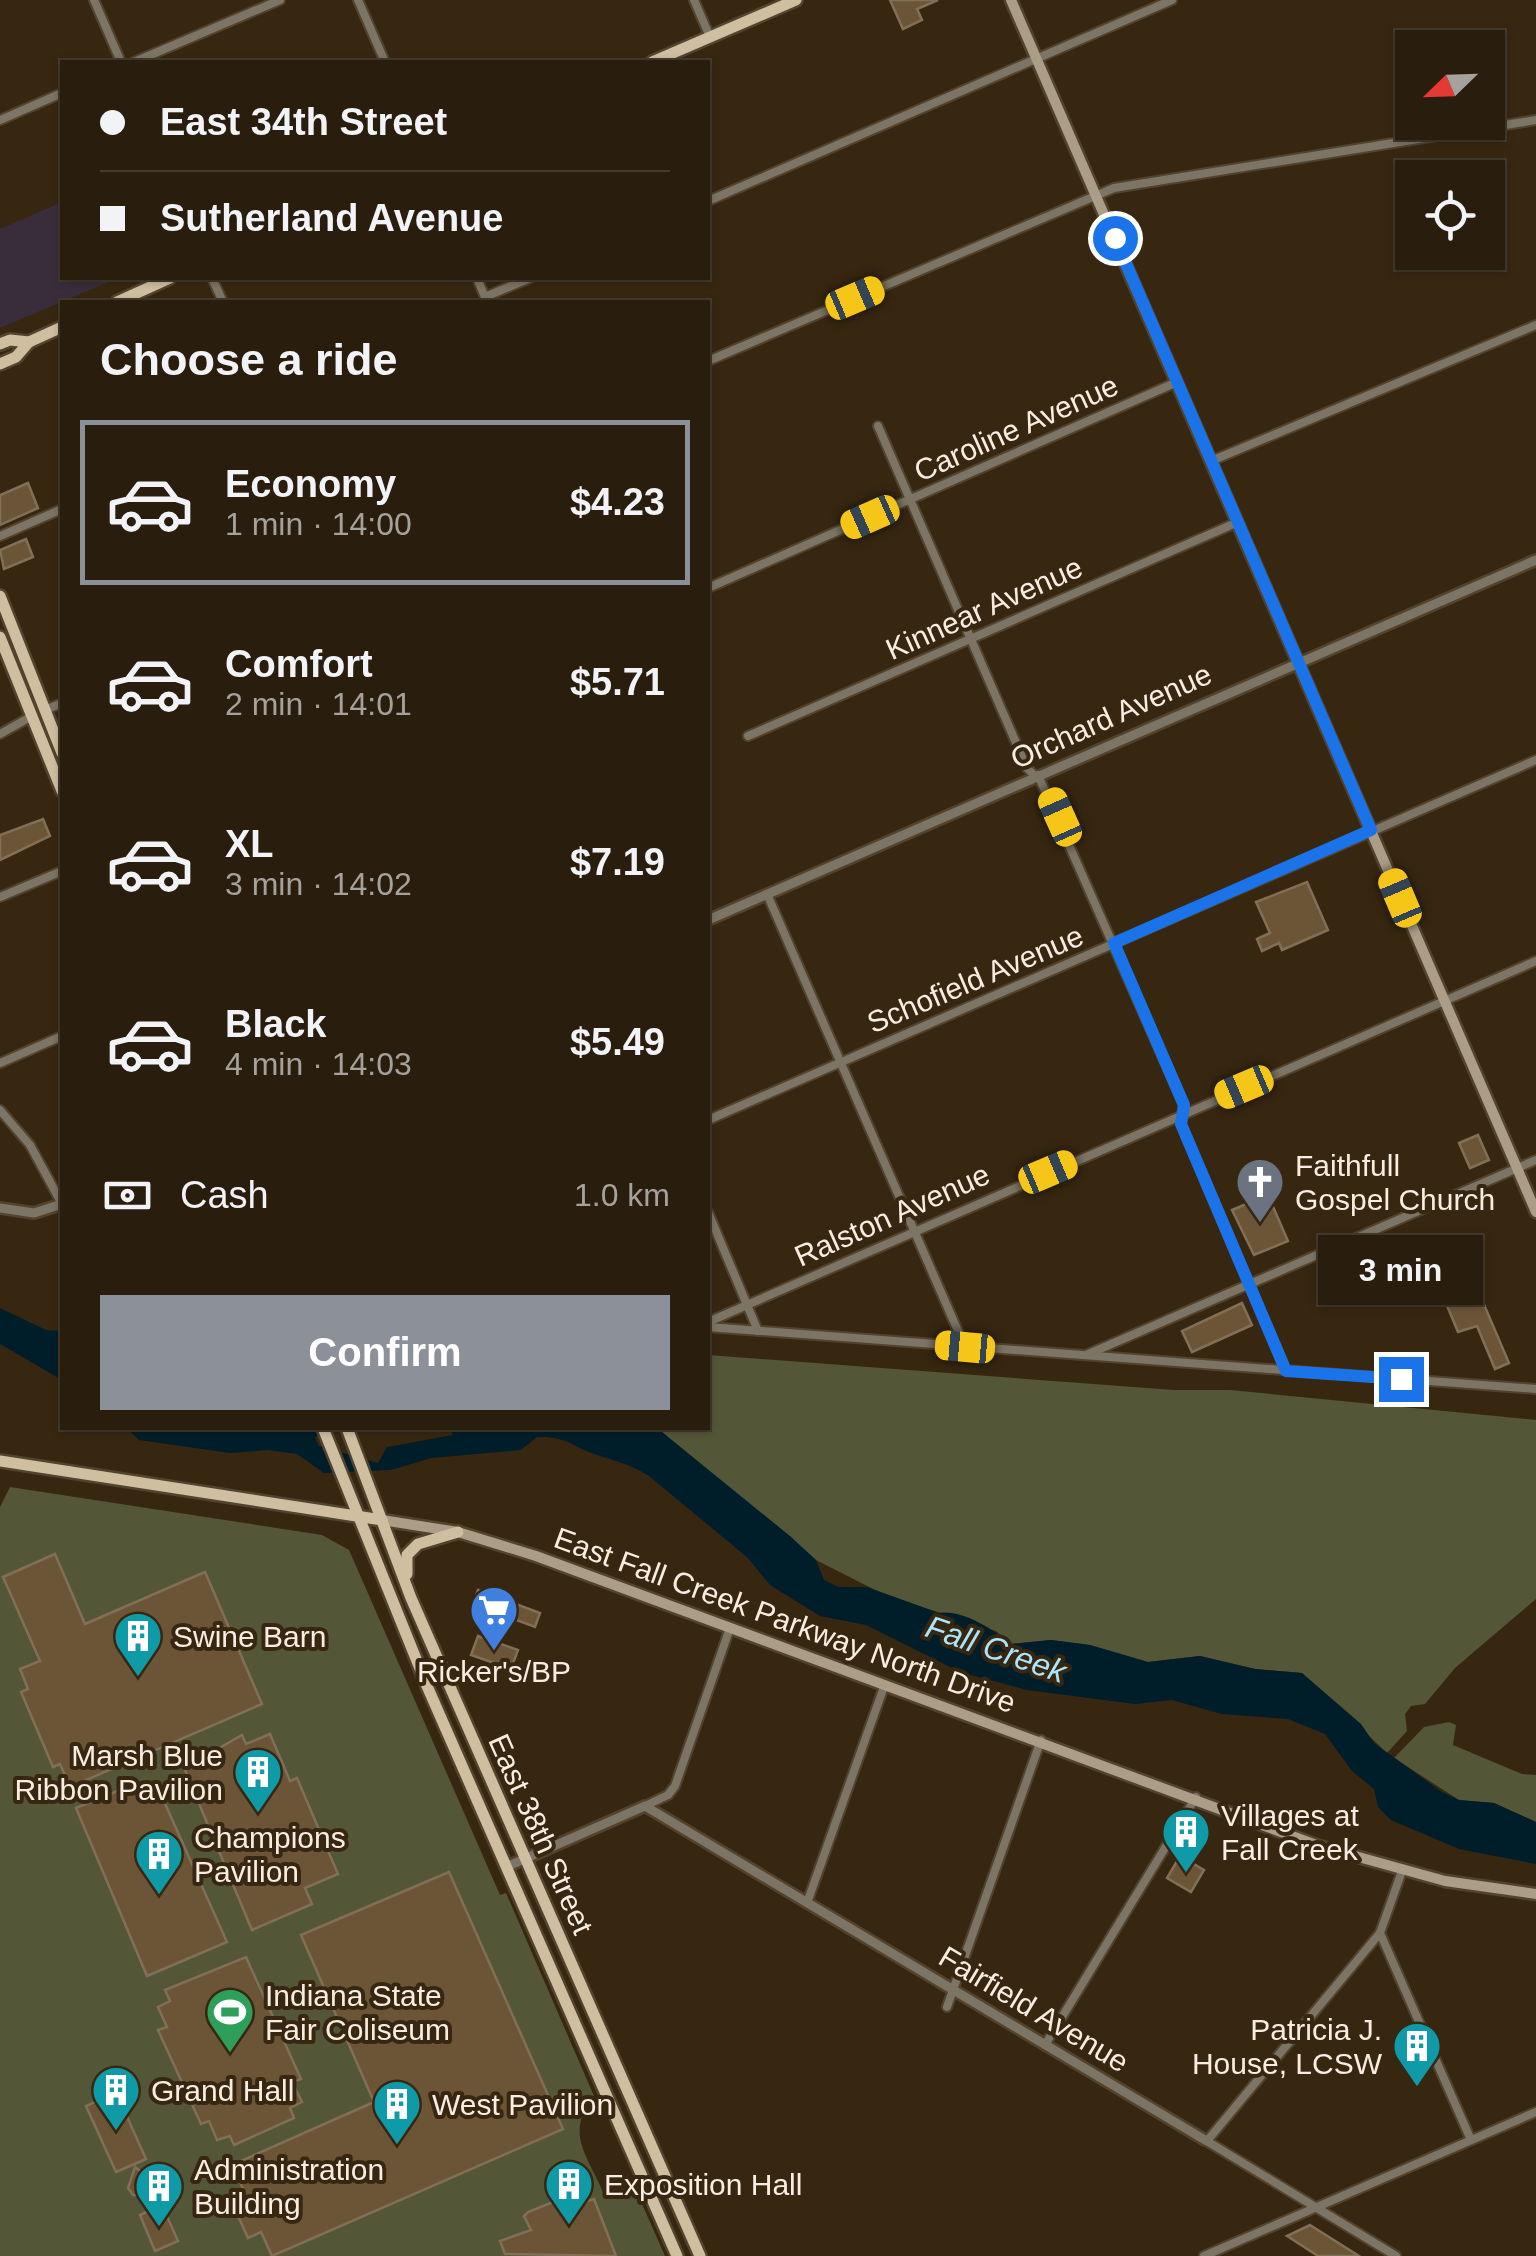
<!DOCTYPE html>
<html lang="en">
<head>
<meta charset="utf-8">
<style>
	:root { --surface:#291d0d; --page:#312616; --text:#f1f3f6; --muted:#a5a29d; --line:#453b2e; --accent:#8c9099 }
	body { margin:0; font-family:Helvetica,sans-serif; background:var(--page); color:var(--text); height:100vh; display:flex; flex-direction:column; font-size:38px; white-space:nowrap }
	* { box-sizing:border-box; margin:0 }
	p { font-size:32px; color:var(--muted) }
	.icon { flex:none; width:55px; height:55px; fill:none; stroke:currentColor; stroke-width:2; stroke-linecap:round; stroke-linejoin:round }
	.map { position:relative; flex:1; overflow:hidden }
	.drawer { position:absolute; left:60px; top:300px; width:650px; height:1130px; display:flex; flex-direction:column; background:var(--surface); border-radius:0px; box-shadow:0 2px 8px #0004,0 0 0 2px var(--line) }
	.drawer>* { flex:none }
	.guide { position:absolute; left:60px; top:60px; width:650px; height:220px; border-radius:0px; box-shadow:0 2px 8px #0004,0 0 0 2px var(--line); display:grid; align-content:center; height:220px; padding:0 40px; background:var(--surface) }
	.needle { width:65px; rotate:247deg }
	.buttons { position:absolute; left:1395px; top:30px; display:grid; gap:20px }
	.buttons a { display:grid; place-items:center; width:110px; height:110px; border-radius:0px; background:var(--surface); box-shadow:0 2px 8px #0004,0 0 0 2px var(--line); font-size:50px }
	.end { position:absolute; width:45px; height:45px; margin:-22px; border:12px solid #1a73e8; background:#fff; box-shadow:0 0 0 5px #fff }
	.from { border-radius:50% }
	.bubble { position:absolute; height:70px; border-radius:0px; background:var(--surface); box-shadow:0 2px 8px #0004,0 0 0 2px var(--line); font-size:32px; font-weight:800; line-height:70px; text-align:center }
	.car { position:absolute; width:30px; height:60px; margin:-30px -15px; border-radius:12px; box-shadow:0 0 8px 2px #0007; background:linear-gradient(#f5c518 24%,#345 0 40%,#f5c518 0 76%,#345 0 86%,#f5c518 0) }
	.guide b { display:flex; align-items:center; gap:35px; height:95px; font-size:38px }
	.guide b+b { border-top:2px solid var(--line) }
	.guide i { width:25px; height:25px; background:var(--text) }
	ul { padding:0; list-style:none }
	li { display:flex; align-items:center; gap:30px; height:165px; margin:0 20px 15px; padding:0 20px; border:5px solid transparent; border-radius:0px }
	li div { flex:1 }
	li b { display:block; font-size:38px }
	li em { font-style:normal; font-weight:800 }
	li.active { border-color:var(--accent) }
	li>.icon { width:90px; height:90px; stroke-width:1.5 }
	h2 { padding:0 40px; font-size:45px; line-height:120px }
	.pay { display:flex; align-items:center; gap:25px; height:110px; padding:0 40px; font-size:38px }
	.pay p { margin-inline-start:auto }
	.cta { display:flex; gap:20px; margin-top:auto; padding:20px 40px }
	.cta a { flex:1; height:115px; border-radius:0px; background:var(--accent); color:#fff; font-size:40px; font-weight:800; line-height:115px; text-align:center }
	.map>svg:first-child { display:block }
	.commercial { fill:#392d3b }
	.green { fill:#545638 }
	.water { fill:#001e29 }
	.building { fill:#6c5537; stroke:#816f57; stroke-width:2.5 }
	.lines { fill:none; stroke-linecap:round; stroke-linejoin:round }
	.minor-casing { stroke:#52432e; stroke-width:12 }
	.tertiary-casing { stroke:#52432e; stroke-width:14 }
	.secondary-casing { stroke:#52432e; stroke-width:15 }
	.primary-casing { stroke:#52432e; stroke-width:16 }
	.minor { stroke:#7c7465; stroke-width:8 }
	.tertiary { stroke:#7c7465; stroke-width:9 }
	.secondary { stroke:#ab9d86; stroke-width:10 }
	.primary { stroke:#cfbe9f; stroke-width:11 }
	.route { stroke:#1a73e8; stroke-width:12 }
	.labels { text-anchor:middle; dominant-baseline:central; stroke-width:8; stroke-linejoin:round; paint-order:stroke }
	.street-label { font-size:30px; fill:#f8ede0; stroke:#372711 }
	.poi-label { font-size:30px; fill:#f8ede0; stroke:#372711; text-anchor:start }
	.water-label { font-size:32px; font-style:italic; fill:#abe5fd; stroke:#372711 }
</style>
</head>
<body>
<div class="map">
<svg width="1536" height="2256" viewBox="0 0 1536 2256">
	<rect width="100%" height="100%" fill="#372711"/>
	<path class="commercial" d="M62 202V278H118L0 328V229Z"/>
	<g class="green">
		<path d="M708 1355 1174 1390H1230L1536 1420V1599L1455 1668 1425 1704 1411 1706 1405 1714 1407 1731 1387 1753 1302 1673 1255 1669 1200 1656 1148 1662 1090 1645 1051 1640 1010 1644 996 1631 885 1595 816 1560 657 1428H708Z"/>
		<path d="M10 1487 322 1535 349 1550 500 1895 506 1893 594 2096C565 2133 586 2153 603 2192L635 2188 665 2256H0V1507Z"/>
		<path d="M1449 1722 1456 1725 1453 1745 1522 1774 1536 1775V1822L1494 1803 1459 1800 1394 1758 1424 1727Z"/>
	</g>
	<g class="water">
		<path d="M0 1308 46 1330 62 1331V1380L0 1344Z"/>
		<path d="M127 1428H325L315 1438 319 1446 378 1463 387 1447 453 1435 450 1429 437 1428H657L790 1536 816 1560 824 1580 839 1587H867L939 1613C961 1609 994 1629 1010 1644L1051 1640 1090 1645 1148 1662 1200 1656 1255 1669 1302 1673 1361 1724 1374 1743 1442 1792 1459 1800 1494 1803 1536 1822V1864L1459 1849 1391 1820 1378 1807 1374 1789 1352 1771 1325 1734 1288 1719 1222 1714 1172 1700 1135 1704 1027 1690 960 1672 866 1625 820 1616 770 1585 748 1558 649 1476C632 1465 616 1461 597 1455 572 1447 568 1436 537 1437L521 1450 431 1458 391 1470 324 1473 297 1454 268 1450 230 1453 139 1440Z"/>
	</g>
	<g class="building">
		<path d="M890 0H938L917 9 922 20 903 29Z"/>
		<path d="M28 483 38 508 0 525V495Z"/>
		<path d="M26 539 33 557 4 569 0 550Z"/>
		<path d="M43 819 50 836 0 860V835Z"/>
		<path d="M1307 882 1328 930 1282 950 1279 943 1262 951 1257 939 1270 933 1256 902Z"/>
		<path d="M1478 1135 1489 1160 1470 1168 1459 1143Z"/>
		<path d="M1268 1195 1288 1241 1254 1255 1232 1210Z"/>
		<path d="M1462 1295 1465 1301 1480 1295 1509 1363 1495 1369 1477 1326 1458 1332 1445 1301Z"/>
		<path d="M1242 1303 1252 1325 1192 1352 1182 1331Z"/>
		<path d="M55 1554 85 1624 205 1572 262 1704 70 1787 60 1764 53 1767 21 1692 28 1689 20 1669 40 1661 3 1577Z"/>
		<path d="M478 1590 540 1613 535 1627 473 1604Z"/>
		<path d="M478 1636 518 1650 511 1669 471 1655Z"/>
		<path d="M270 1734 290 1781 297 1778 338 1874 305 1888 312 1904 252 1930 185 1770 219 1756 216 1750 242 1735 246 1744Z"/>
		<path d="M137 1783 142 1795 158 1788 227 1942 147 1976 76 1808Z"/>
		<path d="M1180 1856 1204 1870 1191 1892 1167 1878Z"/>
		<path d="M449 1872 563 2129 272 2256 261 2232 248 2238 230 2198 244 2191 232 2165 374 2102 301 1935Z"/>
		<path d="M246 1957 301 2079 292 2082 302 2102 290 2108 294 2118 234 2145 230 2136 217 2140 209 2121 201 2124 158 2030 167 2027 158 2007 170 2001 165 1990Z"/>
		<path d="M116 2092 146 2159 116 2172 86 2106Z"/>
		<path d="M135 2167 152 2181 146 2195H133L128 2188Z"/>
		<path d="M594 2199 616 2256 505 2254 500 2241 531 2230 524 2216 528 2212 553 2202 558 2201 563 2208Z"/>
		<path d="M162 2205 178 2241 155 2251 140 2215Z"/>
		<path d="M1310 2225 1359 2256H1318L1287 2236Z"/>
	</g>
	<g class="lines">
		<g class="minor-casing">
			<g id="minor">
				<path d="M94 0 121 62"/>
				<path d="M358 0 385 62"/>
				<path d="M694 0 710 37"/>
				<path d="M134 62 280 0"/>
				<path d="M0 120 62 93"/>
				<path d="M708 201 1172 0"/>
				<path d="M212 278 223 302"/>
				<path d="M477 278 487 302"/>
				<path d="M485 297 530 278"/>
				<path d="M708 361 1114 188 1536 120"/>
				<path d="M878 426 1027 768 1035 776"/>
				<path d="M1211 461 1536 325"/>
				<path d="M0 536 62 509"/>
				<path d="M708 588 1177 382"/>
				<path d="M45 710 62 703"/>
				<path d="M0 734 32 716"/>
				<path d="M748 736 1238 522"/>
				<path d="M1038 775 1184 1105 1181 1124 1286 1371"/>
				<path d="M767 894 965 1347"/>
				<path d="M0 897 62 871"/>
				<path d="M0 1063 62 1036"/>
				<path d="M0 1110 30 1145 62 1204"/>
				<path d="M708 1120 1536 760"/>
				<path d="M708 1212 758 1331"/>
				<path d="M708 1322 1536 961"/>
				<path d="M708 1327 1536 1389"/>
				<path d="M1086 1355 1536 1160"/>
				<path d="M645 1806 668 1795 675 1786 730 1628"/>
				<path d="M807 1903 885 1684"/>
				<path d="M1380 1933 1471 2140"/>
				<path d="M947 2007 1041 1740"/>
				<path d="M1045 2045 1196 1797"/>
				<path d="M1205 2140 1396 2256"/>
				<path d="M1207 2141 1380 1933 1402 1871"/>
				<path d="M1204 2256 1536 2112"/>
			</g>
		</g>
		<g class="tertiary-casing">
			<g id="tertiary">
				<path d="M708 920 1536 560"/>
				<path d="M0 1208 34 1213 62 1204"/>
				<path d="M506 1867 645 1806 1205 2140"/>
			</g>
		</g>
		<g class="secondary-casing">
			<g id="secondary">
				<path d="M1011 0 1536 1212"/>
				<path d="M382 1520 458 1532 536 1556 1319 1846 1445 1881 1536 1894"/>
			</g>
		</g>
		<g class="primary-casing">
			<g id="primary">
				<path d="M652 62 796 0"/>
				<path d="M117 302 170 278"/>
				<path d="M0 344 10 340 29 342"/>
				<path d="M0 364 16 357 29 342 62 327"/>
				<path d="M0 596 62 753"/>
				<path d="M0 637 62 791"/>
				<path d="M323 1428 427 1686 677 2256"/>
				<path d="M347 1428 411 1598 700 2256"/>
				<path d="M0 1461 382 1520"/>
				<path d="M407 1574V1555L418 1544 458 1532"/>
			</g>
		</g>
		<use href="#minor" class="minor"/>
		<use href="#tertiary" class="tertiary"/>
		<use href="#secondary" class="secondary"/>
		<use href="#primary" class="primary"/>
	</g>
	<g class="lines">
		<path class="route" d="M1115 238 1371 830 1114 943 1184 1105 1181 1124 1286 1371 1401 1379"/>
	</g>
	<defs>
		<g id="church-pin" transform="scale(2.5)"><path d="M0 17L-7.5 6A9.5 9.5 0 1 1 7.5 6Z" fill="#6b7280" stroke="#372711"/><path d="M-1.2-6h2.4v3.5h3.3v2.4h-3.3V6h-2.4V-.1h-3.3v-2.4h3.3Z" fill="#fff"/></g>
		<g id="supermarket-pin" transform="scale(2.5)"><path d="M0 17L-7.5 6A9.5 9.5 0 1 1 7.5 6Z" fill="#3f7fe0" stroke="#372711"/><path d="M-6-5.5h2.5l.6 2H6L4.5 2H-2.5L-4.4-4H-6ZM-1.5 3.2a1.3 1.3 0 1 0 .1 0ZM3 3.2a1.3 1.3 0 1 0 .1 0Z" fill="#fff"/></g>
		<g id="building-pin" transform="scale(2.5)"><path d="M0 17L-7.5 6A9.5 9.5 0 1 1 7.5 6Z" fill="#0f9aa8" stroke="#372711"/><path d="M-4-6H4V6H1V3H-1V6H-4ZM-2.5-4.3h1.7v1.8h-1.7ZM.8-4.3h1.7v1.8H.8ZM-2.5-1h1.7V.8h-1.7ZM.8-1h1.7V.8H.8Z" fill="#fff"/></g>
		<g id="stadium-pin" transform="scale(2.5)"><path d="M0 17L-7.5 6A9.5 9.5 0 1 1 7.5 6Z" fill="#2e9e5b" stroke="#372711"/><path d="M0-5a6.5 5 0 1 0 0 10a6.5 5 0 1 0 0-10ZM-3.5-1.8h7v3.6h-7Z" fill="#fff"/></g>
	</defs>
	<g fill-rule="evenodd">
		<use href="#church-pin" x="1260" y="1182"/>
		<use href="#supermarket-pin" x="494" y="1610"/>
		<use href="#building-pin" x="138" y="1636"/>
		<use href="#building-pin" x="258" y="1772"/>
		<use href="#building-pin" x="1186" y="1832"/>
		<use href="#building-pin" x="159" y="1854"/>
		<use href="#stadium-pin" x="230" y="2012"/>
		<use href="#building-pin" x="1417" y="2046"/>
		<use href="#building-pin" x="116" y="2090"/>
		<use href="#building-pin" x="397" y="2104"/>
		<use href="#building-pin" x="569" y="2184"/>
		<use href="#building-pin" x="159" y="2186"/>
	</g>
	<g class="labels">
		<g class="street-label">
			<text transform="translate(1016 428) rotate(-24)">Caroline Avenue</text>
			<text transform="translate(984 608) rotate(-24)">Kinnear Avenue</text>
			<text transform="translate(1111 716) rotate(-24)">Orchard Avenue</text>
			<text transform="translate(975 979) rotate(-23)">Schofield Avenue</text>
			<text transform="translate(892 1215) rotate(-24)">Ralston Avenue</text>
			<text transform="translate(785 1620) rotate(20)">East Fall Creek Parkway North Drive</text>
			<text transform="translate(541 1834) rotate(66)">East 38th Street</text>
			<text transform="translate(1034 2009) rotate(31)">Fairfield Avenue</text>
		</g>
		<g class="poi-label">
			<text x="1295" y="1165">Faithfull<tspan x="1295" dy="34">Gospel Church</tspan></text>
			<text x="173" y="1636">Swine Barn</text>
			<text x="494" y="1671" text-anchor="middle">Ricker's/BP</text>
			<text x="223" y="1755" text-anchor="end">Marsh Blue<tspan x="223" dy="34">Ribbon Pavilion</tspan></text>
			<text x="1221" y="1815">Villages at<tspan x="1221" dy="34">Fall Creek</tspan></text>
			<text x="194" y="1837">Champions<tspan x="194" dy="34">Pavilion</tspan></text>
			<text x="265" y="1995">Indiana State<tspan x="265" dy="34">Fair Coliseum</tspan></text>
			<text x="1382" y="2029" text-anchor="end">Patricia J.<tspan x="1382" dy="34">House, LCSW</tspan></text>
			<text x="151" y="2090">Grand Hall</text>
			<text x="432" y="2104">West Pavilion</text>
			<text x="194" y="2169">Administration<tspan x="194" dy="34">Building</tspan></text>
			<text x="604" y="2184">Exposition Hall</text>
		</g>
		<g class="water-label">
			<text transform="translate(996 1649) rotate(19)">Fall Creek</text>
		</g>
	</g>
</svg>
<div class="buttons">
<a><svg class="needle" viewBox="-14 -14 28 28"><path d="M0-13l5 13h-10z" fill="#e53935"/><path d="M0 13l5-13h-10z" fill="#a5a29d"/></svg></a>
<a><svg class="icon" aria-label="locate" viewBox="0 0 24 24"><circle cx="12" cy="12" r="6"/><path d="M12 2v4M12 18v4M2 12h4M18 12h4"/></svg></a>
</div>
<i class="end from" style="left:1115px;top:238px"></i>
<i class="end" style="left:1401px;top:1379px"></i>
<div class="bubble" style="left:1318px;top:1235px;width:165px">3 min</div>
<i class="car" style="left:855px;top:298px;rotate:67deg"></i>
<i class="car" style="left:870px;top:517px;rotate:246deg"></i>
<i class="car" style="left:1060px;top:817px;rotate:336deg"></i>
<i class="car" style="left:1400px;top:898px;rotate:337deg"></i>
<i class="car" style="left:1244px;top:1087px;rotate:247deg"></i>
<i class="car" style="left:1048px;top:1172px;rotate:67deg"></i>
<i class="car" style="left:965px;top:1347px;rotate:275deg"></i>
<div class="guide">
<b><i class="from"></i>East 34th Street</b>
<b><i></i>Sutherland Avenue</b>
</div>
<section class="drawer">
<h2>Choose a ride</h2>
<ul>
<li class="active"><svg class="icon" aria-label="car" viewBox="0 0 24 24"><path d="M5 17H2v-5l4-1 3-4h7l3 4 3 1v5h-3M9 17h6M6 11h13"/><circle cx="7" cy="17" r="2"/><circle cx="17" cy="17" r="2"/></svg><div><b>Economy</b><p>1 min · 14:00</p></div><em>$4.23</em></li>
<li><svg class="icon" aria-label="car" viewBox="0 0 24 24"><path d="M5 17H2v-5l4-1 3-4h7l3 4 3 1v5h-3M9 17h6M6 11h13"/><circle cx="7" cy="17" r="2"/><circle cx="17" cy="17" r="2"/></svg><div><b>Comfort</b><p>2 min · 14:01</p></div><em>$5.71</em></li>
<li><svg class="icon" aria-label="car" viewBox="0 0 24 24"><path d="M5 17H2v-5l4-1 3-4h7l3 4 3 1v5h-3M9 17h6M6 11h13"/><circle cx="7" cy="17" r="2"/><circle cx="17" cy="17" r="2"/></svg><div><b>XL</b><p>3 min · 14:02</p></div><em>$7.19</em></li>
<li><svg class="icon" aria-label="car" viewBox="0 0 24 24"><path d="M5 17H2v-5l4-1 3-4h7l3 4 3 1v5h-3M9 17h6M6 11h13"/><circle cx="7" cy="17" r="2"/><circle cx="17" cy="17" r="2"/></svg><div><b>Black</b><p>4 min · 14:03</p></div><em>$5.49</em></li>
</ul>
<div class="pay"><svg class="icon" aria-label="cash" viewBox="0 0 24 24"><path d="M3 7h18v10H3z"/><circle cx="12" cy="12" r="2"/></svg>Cash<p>1.0 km</p></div>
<div class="cta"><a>Confirm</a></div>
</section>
</div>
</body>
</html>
